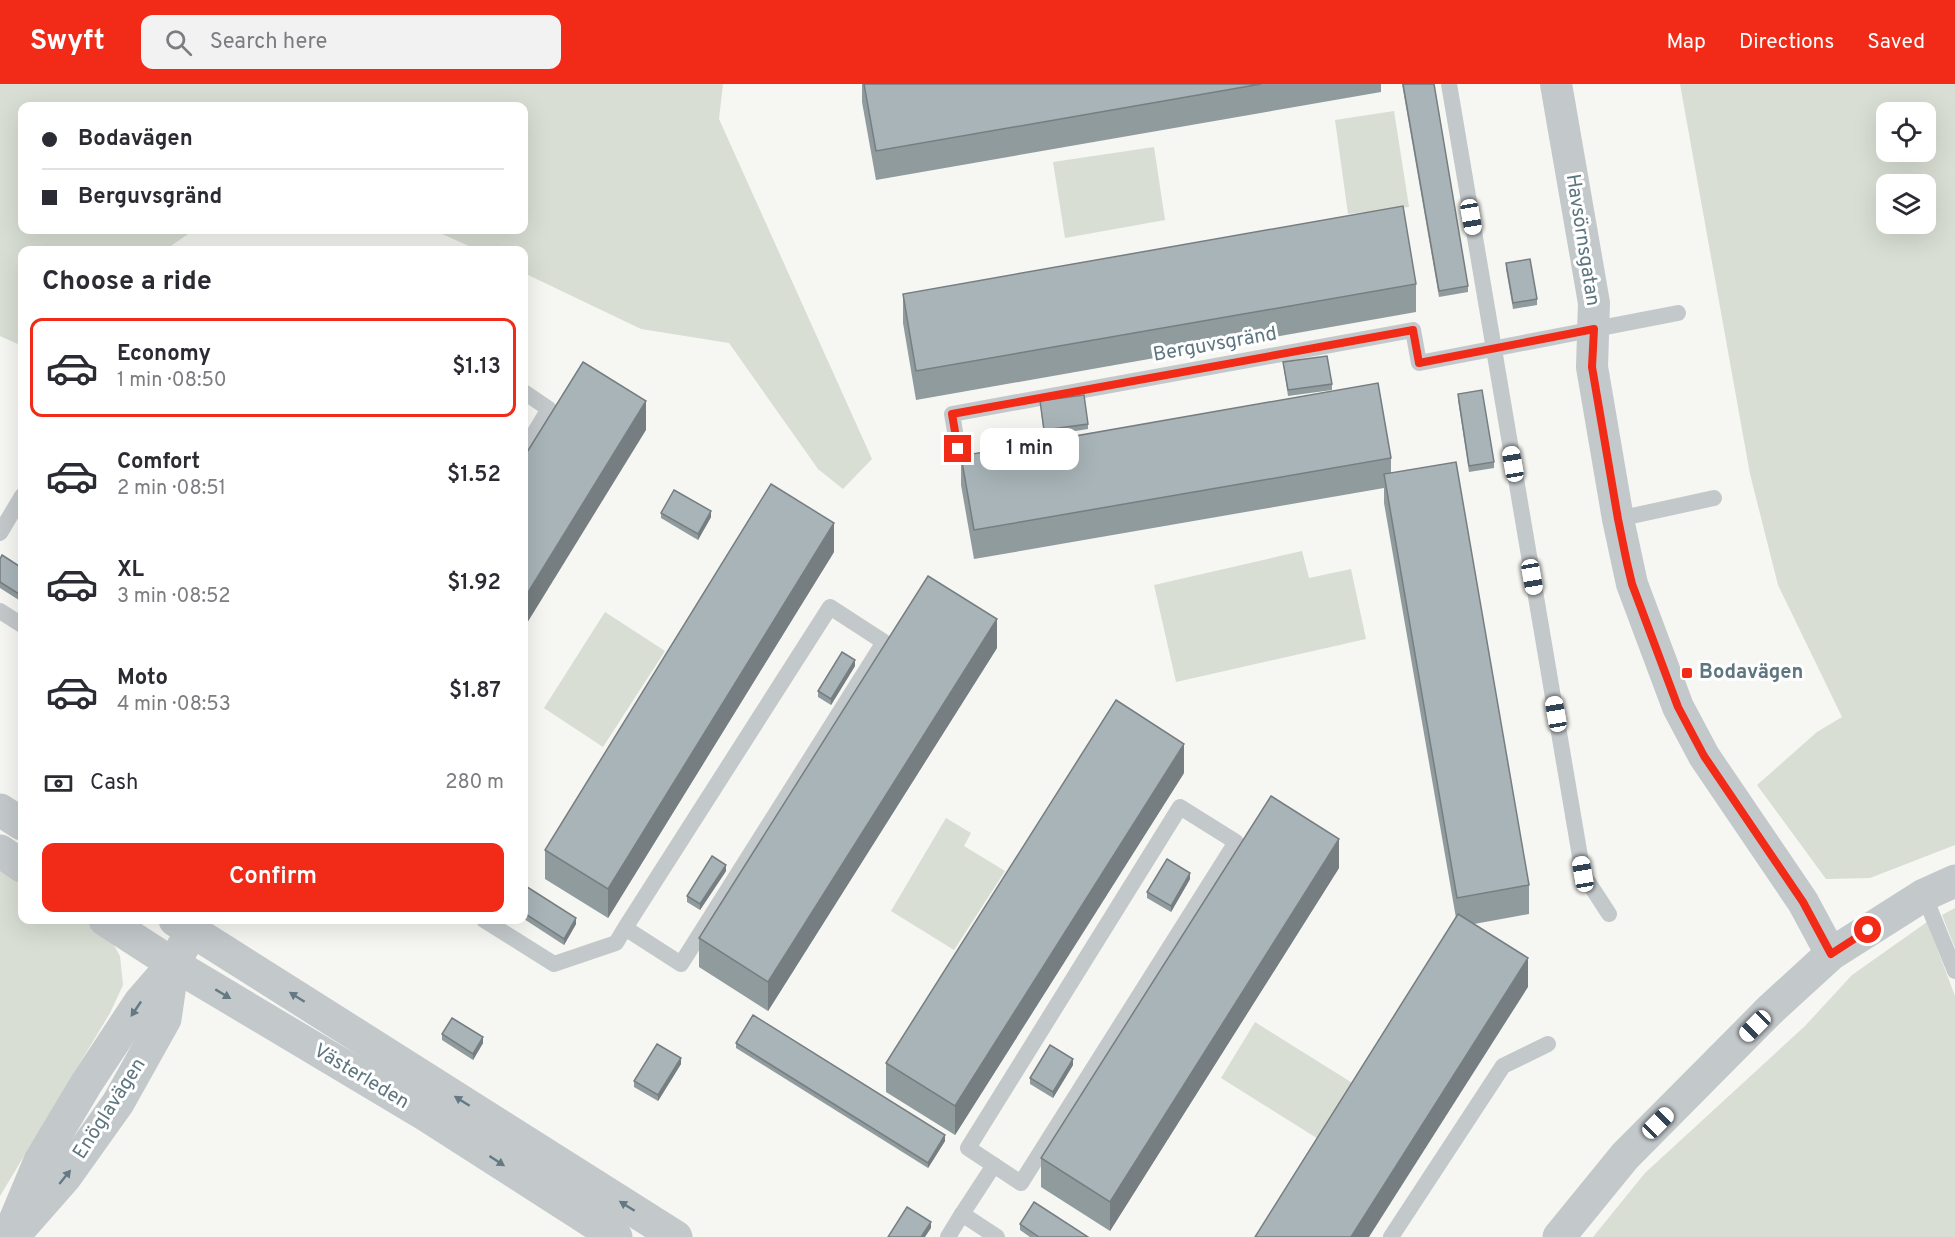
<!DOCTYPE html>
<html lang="en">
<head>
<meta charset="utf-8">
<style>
	:root { --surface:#fff; --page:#f2f2f3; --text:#2b2b33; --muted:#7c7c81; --line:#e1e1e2; --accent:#f12b17 }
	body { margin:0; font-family:Overpass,sans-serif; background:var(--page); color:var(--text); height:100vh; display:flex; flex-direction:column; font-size:22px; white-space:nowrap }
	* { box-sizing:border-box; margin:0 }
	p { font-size:20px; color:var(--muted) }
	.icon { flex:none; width:33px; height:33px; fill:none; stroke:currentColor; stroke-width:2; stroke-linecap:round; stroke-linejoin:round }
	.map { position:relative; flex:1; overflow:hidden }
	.drawer { position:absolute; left:18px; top:162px; width:510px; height:678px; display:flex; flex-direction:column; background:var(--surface); border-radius:12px; box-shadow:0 6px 24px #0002 }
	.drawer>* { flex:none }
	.banner { position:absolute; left:18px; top:18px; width:510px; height:132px; border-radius:12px; box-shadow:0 6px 24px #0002; display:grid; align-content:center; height:132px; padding:0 24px; background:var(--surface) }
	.controls { position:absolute; left:1876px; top:18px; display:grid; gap:12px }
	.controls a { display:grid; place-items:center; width:60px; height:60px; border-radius:12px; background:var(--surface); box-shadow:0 6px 24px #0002; font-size:30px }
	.end { position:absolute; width:27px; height:27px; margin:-14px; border:8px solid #f12b17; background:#fff; box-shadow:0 0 0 3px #fff }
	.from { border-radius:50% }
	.bubble { position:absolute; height:42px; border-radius:12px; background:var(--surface); box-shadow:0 6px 24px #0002; font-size:20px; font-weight:600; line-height:42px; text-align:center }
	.car { position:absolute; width:18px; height:36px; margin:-18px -9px; border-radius:8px; box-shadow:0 0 4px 2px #0007; background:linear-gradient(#fff 24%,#345 0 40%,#fff 0 76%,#345 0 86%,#fff 0) }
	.banner b { display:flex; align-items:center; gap:21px; height:57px; font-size:22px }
	.banner b+b { border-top:2px solid var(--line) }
	.banner i { width:15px; height:15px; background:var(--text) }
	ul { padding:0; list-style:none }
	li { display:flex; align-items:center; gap:18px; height:99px; margin:0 12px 9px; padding:0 12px; border:3px solid transparent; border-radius:12px }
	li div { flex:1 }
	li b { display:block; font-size:22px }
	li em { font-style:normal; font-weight:600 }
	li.active { border-color:var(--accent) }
	li>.icon { width:54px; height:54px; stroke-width:1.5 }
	h2 { padding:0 24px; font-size:27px; line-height:72px }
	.pay { display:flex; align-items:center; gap:15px; height:66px; padding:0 24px; font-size:22px }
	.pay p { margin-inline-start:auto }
	.action { display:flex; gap:12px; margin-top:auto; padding:12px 24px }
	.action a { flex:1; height:69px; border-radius:12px; background:var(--accent); color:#fff; font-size:24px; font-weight:600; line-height:69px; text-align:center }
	header { display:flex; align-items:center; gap:36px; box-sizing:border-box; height:84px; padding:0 30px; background:var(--accent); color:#fff }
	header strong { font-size:28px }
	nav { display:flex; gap:33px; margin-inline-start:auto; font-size:21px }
	.search { width:420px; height:54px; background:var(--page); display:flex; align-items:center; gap:15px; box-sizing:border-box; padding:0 21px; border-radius:12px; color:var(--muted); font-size:22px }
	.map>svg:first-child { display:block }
	.green { fill:#d8ded3; fill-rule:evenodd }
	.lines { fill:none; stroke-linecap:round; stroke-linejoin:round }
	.service { stroke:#c3c8cb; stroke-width:16 }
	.minor { stroke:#c3c8cb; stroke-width:32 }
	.tertiary { stroke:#c3c8cb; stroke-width:33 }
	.wall { fill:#909b9e }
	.shaded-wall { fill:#767e81 }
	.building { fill:#a8b4b8; stroke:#767e81; stroke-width:1.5 }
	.oneway { fill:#637a84 }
	.route { stroke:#f12b17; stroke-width:8 }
	.poi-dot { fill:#f12b17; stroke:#fff; stroke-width:2 }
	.labels { text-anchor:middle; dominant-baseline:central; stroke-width:6; stroke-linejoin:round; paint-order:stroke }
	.street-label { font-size:20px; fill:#5e7680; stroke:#fff }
	.poi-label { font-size:20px; font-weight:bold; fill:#5e7680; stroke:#fff; text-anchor:start }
</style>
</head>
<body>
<header>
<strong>Swyft</strong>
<div class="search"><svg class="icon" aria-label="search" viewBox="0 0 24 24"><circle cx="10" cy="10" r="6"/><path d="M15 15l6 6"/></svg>Search here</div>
<nav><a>Map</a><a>Directions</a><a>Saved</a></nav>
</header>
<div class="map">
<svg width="1955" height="1153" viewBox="0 0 1955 1153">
	<rect width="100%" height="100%" fill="#f6f6f2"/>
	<g class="green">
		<path d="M0 0H723L719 35 872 375 843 405 818 385 729 259 641 245 524 189V166H478L442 150 414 146H524V22H22V146H194L165 166H22V262L0 252Z"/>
		<path d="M1680 0H1955V761L1870 794 1826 795 1757 701 1817 648 1842 633 1778 501 1750 390ZM1887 28H1926V68H1887ZM1887 100H1926V140H1887Z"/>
		<path d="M1394 27 1409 123 1348 130 1335 36Z"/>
		<path d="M1154 63 1165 136 1065 154 1053 78Z"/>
		<path d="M1302 467 1309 494 1351 485 1366 555 1176 598 1154 501Z"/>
		<path d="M605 528 665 567 603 663 544 624Z"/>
		<path d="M946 734 971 749 964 762 1005 787 954 866 891 827Z"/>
		<path d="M0 778 22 793V836H87L107 849 120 872 123 901 110 929 0 1112Z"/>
		<path d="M1955 824V864L1942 831Z"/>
		<path d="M1927 838 1955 912V1153H1593L1645 1089 1805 942 1852 891Z"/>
		<path d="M1255 938 1354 1000 1320 1056 1221 994Z"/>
	</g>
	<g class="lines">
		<g class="service">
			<path d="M1449 0 1583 790 1609 830"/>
			<path d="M524 308 549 325 524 366"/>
			<path d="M958 365 952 330 1413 246 1419 279 1678 229"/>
			<path d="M1618 435 1714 414"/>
			<path d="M0 449 22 412"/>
			<path d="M0 527 22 541"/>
			<path d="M1180 723 1236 758 1021 1099 968 1064Z"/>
			<path d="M1924 811 1955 887"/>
			<path d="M484 836 554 880 616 859 625 844 830 523 884 558 681 880 625 844"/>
			<path d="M962 1130 994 1081"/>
			<path d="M948 1153 962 1130 997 1153"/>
			<path d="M1391 1153 1503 982 1548 960"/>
		</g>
		<path class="minor" d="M1556 0 1594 219 1592 283 1618 435 1632 500 1678 623 1704 672 1803 818 1831 870"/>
		<g class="tertiary">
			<path d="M0 726 22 740"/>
			<path d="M0 767 22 782"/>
			<path d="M105 836 173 880 426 1031 616 1153"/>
			<path d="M175 836 676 1153"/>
			<path d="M23 1141 66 1092 118 1019 165 935 173 880"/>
			<path d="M8 1153 40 1077 86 1000 140 918 173 880 184 861"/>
			<path d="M1559 1153 1625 1072 1771 925 1831 870 1924 811 1955 797"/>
		</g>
	</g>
	<g class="wall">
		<path d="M862 0H1381V8L876 96 862 18Z"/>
		<path d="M1402 0H1434L1468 202V208L1439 213Z"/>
		<path d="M1506 179 1537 215V221L1513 225 1506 185Z"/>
		<path d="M1416 200V228L916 316 903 239V210Z"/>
		<path d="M1283 278 1332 300V306L1288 312Z"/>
		<path d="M1458 310 1494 378V384L1469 388 1458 316Z"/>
		<path d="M1040 317 1088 340V345L1044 352Z"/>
		<path d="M961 372 1391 374V389L1529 801V830L1474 840 1528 903 1456 834 1384 419V404L974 475 961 401Z"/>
		<path d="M22 426V462L20 460V431Z"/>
		<path d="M661 429 711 433 698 456 661 434Z"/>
		<path d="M834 468 608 834 545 795V766Z"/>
		<path d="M0 475 22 484V518L0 504Z"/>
		<path d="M997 564 768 927 699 883V854Z"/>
		<path d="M855 582 831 621 818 613V607Z"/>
		<path d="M1184 689 955 1051 886 1008V979Z"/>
		<path d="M1339 784 1110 1147 1041 1103V1074Z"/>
		<path d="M726 787 700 826 687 818V812Z"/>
		<path d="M1190 795 1171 828 1147 814V808Z"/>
		<path d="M524 801 576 840 564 861 524 835Z"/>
		<path d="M442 950 483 959 473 976 442 956Z"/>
		<path d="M736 959 945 1057 928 1084 736 964Z"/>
		<path d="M681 980 658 1017 634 1003V997Z"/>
		<path d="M1073 981 1053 1014 1030 1000V994Z"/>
		<path d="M1020 1140 1088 1153H1030L1020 1146Z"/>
	</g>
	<g class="shaded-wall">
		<path d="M646 317V346L524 544V515Z"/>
		<path d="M711 427V433L698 456V450Z"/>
		<path d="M834 439V468L608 834V805Z"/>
		<path d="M997 535V564L768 927V898Z"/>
		<path d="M855 576V582L831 621V615Z"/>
		<path d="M1184 660V689L955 1051V1022Z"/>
		<path d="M1339 755V784L1110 1147V1118Z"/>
		<path d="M726 781V787L700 826V820Z"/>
		<path d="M1190 789V795L1171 828V822Z"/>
		<path d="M576 834V840L564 861V855Z"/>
		<path d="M1528 874V903L1369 1153H1351Z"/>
		<path d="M483 953V959L473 976V970Z"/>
		<path d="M681 974V980L658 1017V1011Z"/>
		<path d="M1073 975V981L1053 1014V1008Z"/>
		<path d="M945 1051V1057L928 1084V1079Z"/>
		<path d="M931 1138V1144L925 1153H921Z"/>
	</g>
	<g class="building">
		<path d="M864 0H1261L876 67Z"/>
		<path d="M1403 0H1434L1468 202 1439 207Z"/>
		<path d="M1403 122 1416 200 916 287 903 210Z"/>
		<path d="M1530 175 1537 215 1513 219 1506 179Z"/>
		<path d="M1327 272 1332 300 1288 306 1283 278Z"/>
		<path d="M583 278 646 317 524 515V373Z"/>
		<path d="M1378 299 1391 374 974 446 961 372Z"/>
		<path d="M1482 306 1494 378 1469 382 1458 310Z"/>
		<path d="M1084 311 1088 340 1044 346 1040 317Z"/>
		<path d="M1456 378 1529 801 1457 814 1384 390Z"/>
		<path d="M771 400 834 439 608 805 545 766Z"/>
		<path d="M674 406 711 427 698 450 661 429Z"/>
		<path d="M2 471 22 484V512L0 498V475Z"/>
		<path d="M928 492 997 535 768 898 699 854Z"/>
		<path d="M842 568 855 576 831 615 818 607Z"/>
		<path d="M1116 616 1184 660 955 1022 886 979Z"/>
		<path d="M1271 712 1339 755 1110 1118 1041 1074Z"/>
		<path d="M712 772 726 781 700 820 687 812Z"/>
		<path d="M1167 775 1190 789 1171 822 1147 808Z"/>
		<path d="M524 801 576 834 564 855 524 829Z"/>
		<path d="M1458 830 1528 874 1351 1153H1255Z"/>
		<path d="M753 931 945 1051 928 1079 736 959Z"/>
		<path d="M452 934 483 953 473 970 442 950Z"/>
		<path d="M657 960 681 974 658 1011 634 997Z"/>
		<path d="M1050 961 1073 975 1053 1008 1030 994Z"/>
		<path d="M1034 1118 1088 1153H1039L1020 1140Z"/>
		<path d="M907 1123 931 1138 921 1153H888Z"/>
	</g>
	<defs><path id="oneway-solid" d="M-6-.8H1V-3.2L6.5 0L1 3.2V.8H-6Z" transform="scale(1.5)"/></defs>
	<g class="oneway">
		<use href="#oneway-solid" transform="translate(223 910) rotate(31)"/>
		<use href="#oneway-solid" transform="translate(297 913) rotate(-148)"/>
		<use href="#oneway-solid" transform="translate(136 925) rotate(124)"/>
		<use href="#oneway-solid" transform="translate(462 1017) rotate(-148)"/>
		<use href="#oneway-solid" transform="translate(497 1077) rotate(33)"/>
		<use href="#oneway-solid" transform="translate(65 1093) rotate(-51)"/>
		<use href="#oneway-solid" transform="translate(627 1122) rotate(-148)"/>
	</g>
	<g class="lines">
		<path class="route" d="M958 365 952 330 1413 246 1419 279 1594 245 1592 283 1618 435 1627 479 1632 500 1678 623 1704 672 1803 818 1831 870 1868 846"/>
	</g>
	<rect class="poi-dot" x="1681" y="583" width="12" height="12" rx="3"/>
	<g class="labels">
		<g class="street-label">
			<text transform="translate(1582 156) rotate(81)">Havsörnsgatan</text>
			<text transform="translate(1215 261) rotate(-10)">Berguvsgränd</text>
			<text transform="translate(361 993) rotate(31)">Västerleden</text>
			<text transform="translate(110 1025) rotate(-57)">Enöglavägen</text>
		</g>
		<g class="poi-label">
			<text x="1699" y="589">Bodavägen</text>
		</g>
	</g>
</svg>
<div class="controls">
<a><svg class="icon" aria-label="locate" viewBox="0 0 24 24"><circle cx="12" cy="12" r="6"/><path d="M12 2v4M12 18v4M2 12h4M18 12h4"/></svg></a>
<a><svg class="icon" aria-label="layers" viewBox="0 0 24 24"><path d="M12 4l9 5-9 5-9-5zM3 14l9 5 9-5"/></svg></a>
</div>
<i class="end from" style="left:1868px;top:846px"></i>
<i class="end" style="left:958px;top:365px"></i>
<div class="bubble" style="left:980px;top:344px;width:99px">1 min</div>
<i class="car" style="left:1471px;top:133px;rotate:170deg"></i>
<i class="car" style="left:1513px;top:380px;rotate:350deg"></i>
<i class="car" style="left:1532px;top:493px;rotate:170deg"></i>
<i class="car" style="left:1556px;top:630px;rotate:350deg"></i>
<i class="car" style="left:1583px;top:790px;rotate:350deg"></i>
<i class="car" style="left:1755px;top:942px;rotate:225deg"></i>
<i class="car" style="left:1658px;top:1039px;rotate:45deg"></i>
<div class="banner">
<b><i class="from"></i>Bodavägen</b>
<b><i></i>Berguvsgränd</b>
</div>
<section class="drawer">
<h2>Choose a ride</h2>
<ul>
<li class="active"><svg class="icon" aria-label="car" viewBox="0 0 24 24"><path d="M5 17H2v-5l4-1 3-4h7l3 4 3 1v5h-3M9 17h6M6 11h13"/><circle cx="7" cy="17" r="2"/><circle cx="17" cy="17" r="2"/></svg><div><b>Economy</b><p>1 min · 08:50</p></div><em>$1.13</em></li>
<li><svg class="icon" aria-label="car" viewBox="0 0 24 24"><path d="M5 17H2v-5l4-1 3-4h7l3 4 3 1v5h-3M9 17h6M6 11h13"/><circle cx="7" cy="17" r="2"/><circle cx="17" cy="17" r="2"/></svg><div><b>Comfort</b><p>2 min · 08:51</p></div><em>$1.52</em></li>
<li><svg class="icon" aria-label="car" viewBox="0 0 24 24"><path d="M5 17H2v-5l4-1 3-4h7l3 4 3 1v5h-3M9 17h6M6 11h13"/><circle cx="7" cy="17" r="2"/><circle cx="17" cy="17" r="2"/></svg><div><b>XL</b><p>3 min · 08:52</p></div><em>$1.92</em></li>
<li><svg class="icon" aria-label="car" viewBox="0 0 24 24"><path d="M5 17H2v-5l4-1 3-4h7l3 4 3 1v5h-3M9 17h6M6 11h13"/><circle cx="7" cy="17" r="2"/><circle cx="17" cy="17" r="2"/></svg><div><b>Moto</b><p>4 min · 08:53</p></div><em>$1.87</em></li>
</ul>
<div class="pay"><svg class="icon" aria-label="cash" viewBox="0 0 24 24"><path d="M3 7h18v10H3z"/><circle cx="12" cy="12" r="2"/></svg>Cash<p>280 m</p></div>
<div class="action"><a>Confirm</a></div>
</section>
</div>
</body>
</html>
